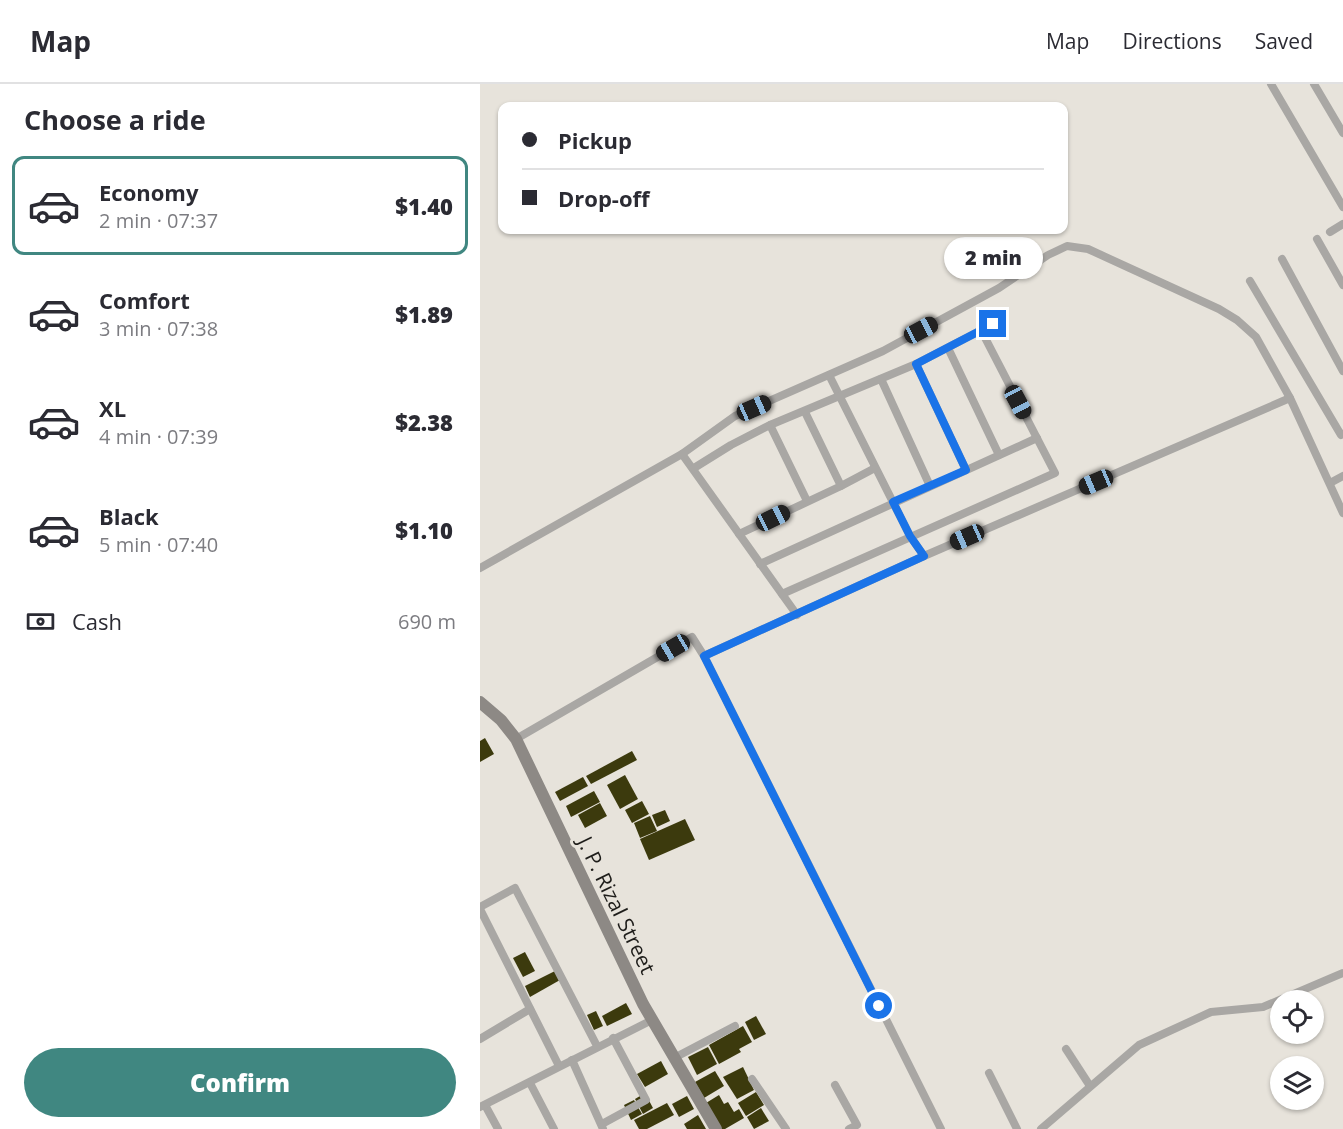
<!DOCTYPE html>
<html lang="en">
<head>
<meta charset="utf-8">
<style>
	:root { --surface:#fff; --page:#f7f7f7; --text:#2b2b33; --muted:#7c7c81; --line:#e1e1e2; --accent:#408781 }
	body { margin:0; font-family:"Open Sans",sans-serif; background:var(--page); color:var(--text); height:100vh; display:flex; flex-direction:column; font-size:22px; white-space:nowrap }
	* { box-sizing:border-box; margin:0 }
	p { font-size:20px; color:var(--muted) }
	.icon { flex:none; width:33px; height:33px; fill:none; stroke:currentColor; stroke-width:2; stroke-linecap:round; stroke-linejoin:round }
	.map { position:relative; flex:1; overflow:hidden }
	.side { display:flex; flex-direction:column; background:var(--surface); width:480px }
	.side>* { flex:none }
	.guide { position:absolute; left:18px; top:18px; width:570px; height:132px; border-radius:12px; box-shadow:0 2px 4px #0004; display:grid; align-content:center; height:132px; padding:0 24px; background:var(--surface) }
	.fabs { position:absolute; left:790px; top:906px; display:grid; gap:12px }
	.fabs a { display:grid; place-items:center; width:54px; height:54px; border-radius:50%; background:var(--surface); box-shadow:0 2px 4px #0004; font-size:30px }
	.end { position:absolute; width:27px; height:27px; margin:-14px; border:8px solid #1a73e8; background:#fff; box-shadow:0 0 0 3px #fff }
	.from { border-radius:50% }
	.bubble { position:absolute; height:42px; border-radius:21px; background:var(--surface); box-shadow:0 2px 4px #0004; font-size:20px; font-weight:800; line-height:42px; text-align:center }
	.car { position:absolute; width:18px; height:36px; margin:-18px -9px; border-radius:8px; box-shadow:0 0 4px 2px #0007; background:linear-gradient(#222 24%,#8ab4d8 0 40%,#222 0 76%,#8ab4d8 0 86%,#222 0) }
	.guide b { display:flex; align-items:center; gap:21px; height:57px; font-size:22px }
	.guide b+b { border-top:2px solid var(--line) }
	.guide i { width:15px; height:15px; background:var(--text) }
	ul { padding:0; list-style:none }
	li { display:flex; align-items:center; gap:18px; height:99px; margin:0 12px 9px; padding:0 12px; border:3px solid transparent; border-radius:12px }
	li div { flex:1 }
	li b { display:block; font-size:22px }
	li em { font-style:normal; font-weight:800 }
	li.on { border-color:var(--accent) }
	li>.icon { width:54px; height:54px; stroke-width:1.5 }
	h2 { padding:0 24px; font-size:27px; line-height:72px }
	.pay { display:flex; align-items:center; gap:15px; height:66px; padding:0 24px; font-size:22px }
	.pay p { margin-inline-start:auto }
	.primary-button { display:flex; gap:12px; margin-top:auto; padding:12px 24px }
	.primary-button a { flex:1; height:69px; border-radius:36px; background:var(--accent); color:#fff; font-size:24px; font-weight:800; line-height:69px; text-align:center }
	header { display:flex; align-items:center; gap:36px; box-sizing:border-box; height:84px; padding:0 30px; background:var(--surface); border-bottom:2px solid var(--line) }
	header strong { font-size:28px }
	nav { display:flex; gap:33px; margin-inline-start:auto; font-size:21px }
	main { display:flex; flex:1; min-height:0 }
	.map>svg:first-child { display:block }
	.building { fill:#3c3a0d }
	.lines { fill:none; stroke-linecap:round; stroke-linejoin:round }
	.street { stroke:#a9a7a4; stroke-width:8 }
	.secondary { stroke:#8d8985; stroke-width:12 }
	.route { stroke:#1a73e8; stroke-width:8 }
	.labels { text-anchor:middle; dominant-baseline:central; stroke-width:6; stroke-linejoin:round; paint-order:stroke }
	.street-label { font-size:21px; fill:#1e1d1a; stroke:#e7e3db }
</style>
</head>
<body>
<header>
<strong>Map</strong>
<nav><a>Map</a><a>Directions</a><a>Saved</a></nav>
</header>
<main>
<section class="side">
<h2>Choose a ride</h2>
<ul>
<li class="on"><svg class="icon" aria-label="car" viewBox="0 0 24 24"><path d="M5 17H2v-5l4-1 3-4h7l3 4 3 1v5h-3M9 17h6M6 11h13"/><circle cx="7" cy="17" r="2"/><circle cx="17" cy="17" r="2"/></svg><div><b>Economy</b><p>2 min · 07:37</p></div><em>$1.40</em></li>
<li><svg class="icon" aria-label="car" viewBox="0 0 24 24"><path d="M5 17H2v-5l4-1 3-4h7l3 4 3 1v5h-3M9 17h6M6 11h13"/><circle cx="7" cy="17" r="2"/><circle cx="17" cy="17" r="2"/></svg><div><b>Comfort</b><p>3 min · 07:38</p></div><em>$1.89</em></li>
<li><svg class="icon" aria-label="car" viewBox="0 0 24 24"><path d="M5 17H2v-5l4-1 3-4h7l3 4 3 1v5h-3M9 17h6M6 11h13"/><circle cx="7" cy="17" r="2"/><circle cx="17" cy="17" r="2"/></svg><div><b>XL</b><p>4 min · 07:39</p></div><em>$2.38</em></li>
<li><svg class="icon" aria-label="car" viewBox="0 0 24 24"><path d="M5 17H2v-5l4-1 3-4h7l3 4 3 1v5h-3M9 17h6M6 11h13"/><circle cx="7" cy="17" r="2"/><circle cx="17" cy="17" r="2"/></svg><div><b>Black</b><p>5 min · 07:40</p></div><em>$1.10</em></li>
</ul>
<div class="pay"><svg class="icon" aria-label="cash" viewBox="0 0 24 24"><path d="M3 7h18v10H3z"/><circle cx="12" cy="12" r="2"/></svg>Cash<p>690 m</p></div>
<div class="primary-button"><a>Confirm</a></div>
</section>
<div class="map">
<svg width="863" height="1045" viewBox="0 0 863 1045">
	<rect width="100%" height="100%" fill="#e7e3db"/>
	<g class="building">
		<path d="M5 654 14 670 0 678V657Z"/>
		<path d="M152 667 157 676 111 700 106 692Z"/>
		<path d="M145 691 158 715 140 725 127 701Z"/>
		<path d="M103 693 108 702 80 717 75 708Z"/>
		<path d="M114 707 120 718 91 733 86 722Z"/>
		<path d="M162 717 169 730 152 739 145 726Z"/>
		<path d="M120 719 127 732 105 744 98 731Z"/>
		<path d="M185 726 190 737 177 743 172 731Z"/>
		<path d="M170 732 177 747 160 754 154 739Z"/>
		<path d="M205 735 215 756 169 776 160 755Z"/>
		<path d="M45 868 55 887 43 893 33 874Z"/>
		<path d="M75 887 80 896 50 913 45 902Z"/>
		<path d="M146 919 152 930 127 942 122 932Z"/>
		<path d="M116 927 123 942 114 946 107 931Z"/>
		<path d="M276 932 286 950 274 956 265 938Z"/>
		<path d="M263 942 272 958 259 965 261 968 239 980 229 961Z"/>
		<path d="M228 963 237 980 217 991 208 973Z"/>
		<path d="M181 977 188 990 165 1003 157 990Z"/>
		<path d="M263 983 274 1006 257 1015 243 993Z"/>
		<path d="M235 987 244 1002 224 1014 215 998Z"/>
		<path d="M276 1008 284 1021 266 1032 258 1019Z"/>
		<path d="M165 1009 173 1024 163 1030 155 1015Z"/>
		<path d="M239 1011 244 1020 248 1018 254 1028 259 1025 264 1034 245 1045H241L226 1019Z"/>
		<path d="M207 1012 214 1025 199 1033 192 1020Z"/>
		<path d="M154 1016 162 1030 151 1036 144 1021Z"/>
		<path d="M187 1019 194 1031 167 1045H159L154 1036Z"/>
		<path d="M281 1024 289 1037 274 1045 267 1033Z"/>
		<path d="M218 1031 226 1045H207L204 1040Z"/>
	</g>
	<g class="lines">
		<g class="street">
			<path d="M791 0 863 123"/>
			<path d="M834 0 863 49"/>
			<path d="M850 148 863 140"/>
			<path d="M837 155 863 201"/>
			<path d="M802 175 863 287"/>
			<path d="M770 197 861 351 863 350"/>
			<path d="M468 264 519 371"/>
			<path d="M436 280 486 386"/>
			<path d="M349 291 430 452 444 472"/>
			<path d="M401 295 450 402"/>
			<path d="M325 328 361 402"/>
			<path d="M290 341 327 417"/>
			<path d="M202 370 317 531"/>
			<path d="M214 384 251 361 290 341 436 280 513 240"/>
			<path d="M850 399 863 392"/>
			<path d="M259 450 361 402 395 384"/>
			<path d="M280 480 557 354"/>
			<path d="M0 484 202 370 255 332 403 267 519 204 568 171 587 162 608 165 739 225 757 236 776 253 810 314 863 429"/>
			<path d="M302 510 575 389 501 246"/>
			<path d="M224 572 444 472 810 314"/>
			<path d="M36 655 212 553 224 572 461 1045"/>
			<path d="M0 823 35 804 117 962"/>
			<path d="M0 825 79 982"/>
			<path d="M0 955 50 925"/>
			<path d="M586 965 610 1002"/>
			<path d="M194 974 255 942"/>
			<path d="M92 976 123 1045"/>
			<path d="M509 989 537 1045"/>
			<path d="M272 995 306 1045"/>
			<path d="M50 999 74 1045"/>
			<path d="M355 1001 377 1041 369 1045"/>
			<path d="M5 1021 18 1045"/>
			<path d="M0 1023 172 936"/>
			<path d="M122 1040 166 1016 133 954"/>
			<path d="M561 1045 659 961 731 928 783 923 863 889"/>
		</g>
		<path class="secondary" d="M0 618 21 636 36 655 163 920 236 1045"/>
	</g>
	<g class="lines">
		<path class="route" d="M399 922 224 572 444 472 430 452 413 418 486 386 436 280 513 240"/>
	</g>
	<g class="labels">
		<g class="street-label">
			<text transform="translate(137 821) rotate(64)">J. P. Rizal Street</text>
		</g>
	</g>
</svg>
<div class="fabs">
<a><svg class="icon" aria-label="locate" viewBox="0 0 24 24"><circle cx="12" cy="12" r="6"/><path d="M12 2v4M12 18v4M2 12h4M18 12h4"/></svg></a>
<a><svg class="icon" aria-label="layers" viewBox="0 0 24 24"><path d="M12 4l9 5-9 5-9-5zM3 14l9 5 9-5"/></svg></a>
</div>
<i class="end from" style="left:399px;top:922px"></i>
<i class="end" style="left:513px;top:240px"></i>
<div class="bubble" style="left:464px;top:153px;width:99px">2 min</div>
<i class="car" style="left:441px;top:246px;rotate:62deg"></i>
<i class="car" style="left:538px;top:318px;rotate:152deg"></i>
<i class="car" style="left:274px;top:324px;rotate:66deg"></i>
<i class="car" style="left:616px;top:398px;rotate:247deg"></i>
<i class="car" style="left:293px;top:434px;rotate:64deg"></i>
<i class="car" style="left:487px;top:453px;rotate:246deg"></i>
<i class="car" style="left:193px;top:564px;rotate:240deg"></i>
<div class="guide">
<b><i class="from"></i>Pickup</b>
<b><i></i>Drop-off</b>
</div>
</div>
</main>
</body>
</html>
